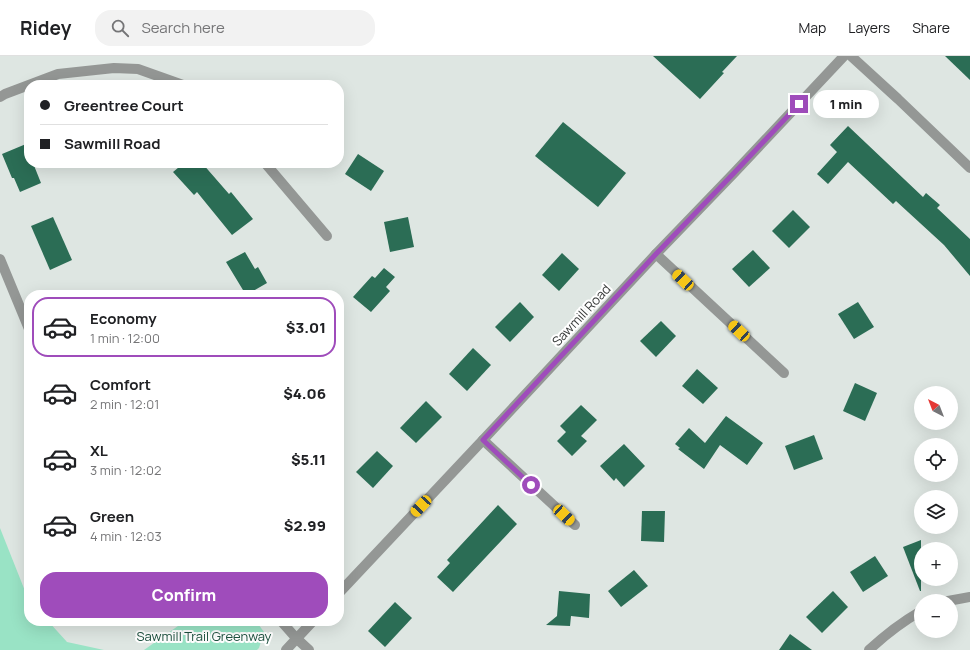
<!DOCTYPE html>
<html lang="en">
<head>
<meta charset="utf-8">
<style>
	:root { --surface:#fff; --page:#f2f2f2; --text:#202124; --muted:#757577; --line:#e0e0e0; --accent:#9f4cbb }
	body { margin:0; font-family:Manrope,sans-serif; background:var(--page); color:var(--text); height:100vh; display:flex; flex-direction:column; font-size:15px; white-space:nowrap }
	* { box-sizing:border-box; margin:0 }
	p { font-size:13px; color:var(--muted) }
	.icon { flex:none; width:22px; height:22px; fill:none; stroke:currentColor; stroke-width:2; stroke-linecap:round; stroke-linejoin:round }
	.map { position:relative; flex:1; overflow:hidden }
	.panel { position:absolute; left:24px; top:234px; width:320px; height:336px; display:flex; flex-direction:column; background:var(--surface); border-radius:16px; box-shadow:0 4px 16px #0002 }
	.panel>* { flex:none }
	.hud { position:absolute; left:24px; top:24px; width:320px; height:88px; border-radius:16px; box-shadow:0 4px 16px #0002; display:grid; align-content:center; height:88px; padding:0 16px; background:var(--surface) }
	.needle { width:26px; rotate:318deg }
	.fabs { position:absolute; left:914px; top:330px; display:grid; gap:8px }
	.fabs a { display:grid; place-items:center; width:44px; height:44px; border-radius:50%; background:var(--surface); box-shadow:0 4px 16px #0002; font-size:20px }
	.end { position:absolute; width:18px; height:18px; margin:-9px; border:5px solid #9f4cbb; background:#fff; box-shadow:0 0 0 2px #fff }
	.from { border-radius:50% }
	.bubble { position:absolute; height:28px; border-radius:14px; background:var(--surface); box-shadow:0 4px 16px #0002; font-size:13px; font-weight:800; line-height:28px; text-align:center }
	.car { position:absolute; width:12px; height:24px; margin:-12px -6px; border-radius:5px; box-shadow:0 0 3px 1px #0007; background:linear-gradient(#f5c518 24%,#345 0 40%,#f5c518 0 76%,#345 0 86%,#f5c518 0) }
	.hud b { display:flex; align-items:center; gap:14px; height:38px; font-size:15px }
	.hud b+b { border-top:1px solid var(--line) }
	.hud i { width:10px; height:10px; background:var(--text) }
	ul { padding:7px 0 0; list-style:none }
	li { display:flex; align-items:center; gap:12px; height:60px; margin:0 8px 6px; padding:0 8px; border:2px solid transparent; border-radius:16px }
	li div { flex:1 }
	li b { display:block; font-size:15px }
	li em { font-style:normal; font-weight:800 }
	li.active { border-color:var(--accent) }
	li>.icon { width:36px; height:36px; stroke-width:1.5 }
	.action { display:flex; gap:8px; margin-top:auto; padding:8px 16px }
	.action a { flex:1; height:46px; border-radius:16px; background:var(--accent); color:#fff; font-size:16px; font-weight:800; line-height:46px; text-align:center }
	header { display:flex; align-items:center; gap:24px; box-sizing:border-box; height:56px; padding:0 20px; background:var(--surface); border-bottom:1px solid var(--line) }
	header strong { font-size:19px }
	nav { display:flex; gap:22px; margin-inline-start:auto; font-size:14px }
	.search { width:280px; height:36px; background:var(--page); display:flex; align-items:center; gap:10px; box-sizing:border-box; padding:0 14px; border-radius:16px; color:var(--muted); font-size:15px }
	.map>svg:first-child { display:block }
	.green { fill:#99e3c5 }
	.building { fill:#2b6d55 }
	.lines { fill:none; stroke-linecap:round; stroke-linejoin:round }
	.minor { stroke:#949795; stroke-width:10 }
	.route { stroke:#9f4cbb; stroke-width:5 }
	.labels { text-anchor:middle; dominant-baseline:central; stroke-width:4; stroke-linejoin:round; paint-order:stroke }
	.street-label { font-size:13px; fill:#373a39; stroke:#fff }
	.park-label { font-size:13px; fill:#1d513f; stroke:#fff }
</style>
</head>
<body>
<header>
<strong>Ridey</strong>
<div class="search"><svg class="icon" aria-label="search" viewBox="0 0 24 24"><circle cx="10" cy="10" r="6"/><path d="M15 15l6 6"/></svg>Search here</div>
<nav><a>Map</a><a>Layers</a><a>Share</a></nav>
</header>
<div class="map">
<svg width="970" height="594" viewBox="0 0 970 594">
	<rect width="100%" height="100%" fill="#dee6e2"/>
	<g class="green">
		<path d="M0 472 27 540 29 543V565H48L67 586 104 594H0Z"/>
		<path d="M185 565H256L264 576 259 592 257 594H144Z"/>
	</g>
	<g class="building">
		<path d="M653 0H737L722 16 724 17 700 43Z"/>
		<path d="M945 0H970V24Z"/>
		<path d="M563 66 626 117 598 151 535 100Z"/>
		<path d="M848 70 923 141 926 137 940 149 937 152 970 183V220L944 189 896 145 893 148 848 106 828 128 817 118 837 96 830 89Z"/>
		<path d="M26 88 29 97V107H33L41 127 20 136 14 122H12L2 98Z"/>
		<path d="M358 98 384 115 371 135 345 118Z"/>
		<path d="M184 107H202L229 138 231 136 253 163 232 179 197 136 194 139 173 116Z"/>
		<path d="M793 154 810 171 789 192 772 175Z"/>
		<path d="M53 161 72 204 50 214 31 170Z"/>
		<path d="M408 161 414 191 390 196 384 166Z"/>
		<path d="M753 194 770 212 749 231 732 213Z"/>
		<path d="M245 196 255 213 258 211 267 227 246 239 226 206Z"/>
		<path d="M562 197 579 213 559 235 542 219Z"/>
		<path d="M384 212 395 221 386 231 390 235 371 256 353 241 372 220 375 222Z"/>
		<path d="M520 246 534 261 510 286 495 271Z"/>
		<path d="M858 246 874 271 854 283 838 258Z"/>
		<path d="M661 265 676 280 656 301 640 285Z"/>
		<path d="M473 292 491 309 467 335 449 318Z"/>
		<path d="M697 313 718 332 703 348 682 330Z"/>
		<path d="M855 327 877 337 865 365 843 355Z"/>
		<path d="M426 345 442 361 416 387 400 372Z"/>
		<path d="M581 349 597 364 581 380 587 385 572 400 557 385 566 376 560 370Z"/>
		<path d="M726 360 763 387 747 409 720 389 704 413 678 393 680 392 675 388 689 372 705 387Z"/>
		<path d="M814 379 823 403 794 414 785 390Z"/>
		<path d="M624 388 645 410 624 431 616 422 614 425 600 410Z"/>
		<path d="M377 395 393 410 373 432 356 416Z"/>
		<path d="M498 449 517 468 453 536 437 521 450 507 447 504Z"/>
		<path d="M642 455H665L664 486 641 485Z"/>
		<path d="M921 484V535H920L903 491Z"/>
		<path d="M875 500 888 520 863 536 850 516Z"/>
		<path d="M634 514 648 530 621 551 608 535Z"/>
		<path d="M559 535 590 538 589 562 571 560 570 570 546 569 557 560Z"/>
		<path d="M833 535 848 551 822 577 806 561Z"/>
		<path d="M395 546 412 562 385 591 368 575Z"/>
		<path d="M790 578 812 594H779Z"/>
	</g>
	<g class="lines">
		<g class="minor">
			<path d="M851 0 898 43 970 112"/>
			<path d="M0 41 5 38 58 18 114 12 138 13 183 29"/>
			<path d="M265 107 327 180"/>
			<path d="M656 198 784 317"/>
			<path d="M0 203 29 273"/>
			<path d="M483 384 575 469"/>
			<path d="M339 537 483 384 656 198 734 117 844 0"/>
			<path d="M948 545 970 541"/>
			<path d="M281 565 296 582 309 594"/>
			<path d="M286 594 313 565"/>
			<path d="M869 594C885 579 902 566 921 555"/>
		</g>
	</g>
	<g class="lines">
		<path class="route" d="M531 429 483 384 656 198 734 117 799 48"/>
	</g>
	<g class="labels">
		<g class="street-label">
			<text transform="translate(581 259) rotate(-47)">Sawmill Road</text>
		</g>
		<g class="park-label">
			<text x="204" y="580">Sawmill Trail Greenway</text>
		</g>
	</g>
</svg>
<div class="fabs">
<a><svg class="needle" viewBox="-14 -14 28 28"><path d="M0-13l5 13h-10z" fill="#e53935"/><path d="M0 13l5-13h-10z" fill="#757577"/></svg></a>
<a><svg class="icon" aria-label="locate" viewBox="0 0 24 24"><circle cx="12" cy="12" r="6"/><path d="M12 2v4M12 18v4M2 12h4M18 12h4"/></svg></a>
<a><svg class="icon" aria-label="layers" viewBox="0 0 24 24"><path d="M12 4l9 5-9 5-9-5zM3 14l9 5 9-5"/></svg></a>
<a>+</a>
<a>−</a>
</div>
<i class="end from" style="left:531px;top:429px"></i>
<i class="end" style="left:799px;top:48px"></i>
<div class="bubble" style="left:813px;top:34px;width:66px">1 min</div>
<i class="car" style="left:683px;top:224px;rotate:313deg"></i>
<i class="car" style="left:739px;top:275px;rotate:313deg"></i>
<i class="car" style="left:421px;top:450px;rotate:223deg"></i>
<i class="car" style="left:564px;top:459px;rotate:133deg"></i>
<div class="hud">
<b><i class="from"></i>Greentree Court</b>
<b><i></i>Sawmill Road</b>
</div>
<section class="panel">
<ul>
<li class="active"><svg class="icon" aria-label="car" viewBox="0 0 24 24"><path d="M5 17H2v-5l4-1 3-4h7l3 4 3 1v5h-3M9 17h6M6 11h13"/><circle cx="7" cy="17" r="2"/><circle cx="17" cy="17" r="2"/></svg><div><b>Economy</b><p>1 min · 12:00</p></div><em>$3.01</em></li>
<li><svg class="icon" aria-label="car" viewBox="0 0 24 24"><path d="M5 17H2v-5l4-1 3-4h7l3 4 3 1v5h-3M9 17h6M6 11h13"/><circle cx="7" cy="17" r="2"/><circle cx="17" cy="17" r="2"/></svg><div><b>Comfort</b><p>2 min · 12:01</p></div><em>$4.06</em></li>
<li><svg class="icon" aria-label="car" viewBox="0 0 24 24"><path d="M5 17H2v-5l4-1 3-4h7l3 4 3 1v5h-3M9 17h6M6 11h13"/><circle cx="7" cy="17" r="2"/><circle cx="17" cy="17" r="2"/></svg><div><b>XL</b><p>3 min · 12:02</p></div><em>$5.11</em></li>
<li><svg class="icon" aria-label="car" viewBox="0 0 24 24"><path d="M5 17H2v-5l4-1 3-4h7l3 4 3 1v5h-3M9 17h6M6 11h13"/><circle cx="7" cy="17" r="2"/><circle cx="17" cy="17" r="2"/></svg><div><b>Green</b><p>4 min · 12:03</p></div><em>$2.99</em></li>
</ul>
<div class="action"><a>Confirm</a></div>
</section>
</div>
</body>
</html>
